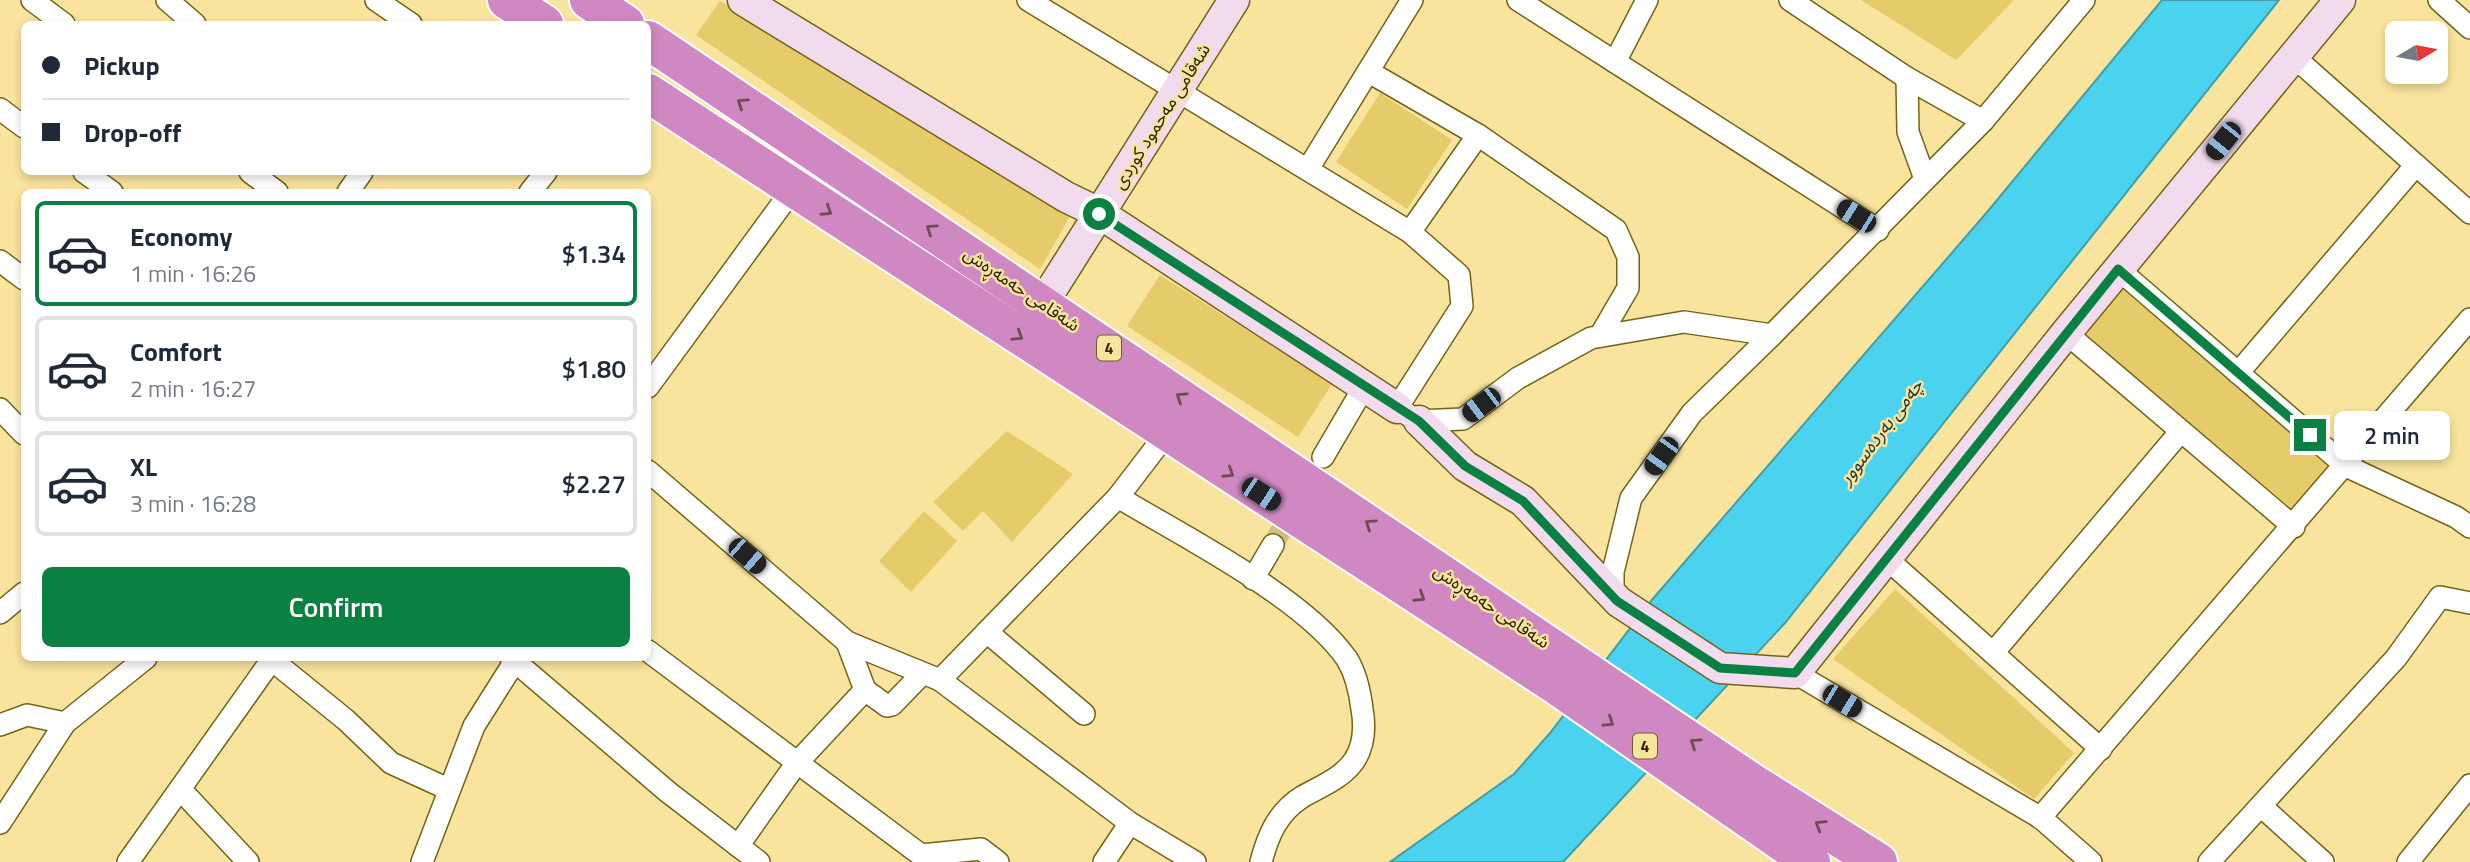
<!DOCTYPE html>
<html lang="en">
<head>
<meta charset="utf-8">
<style>
	:root { --surface:#fff; --page:#f2f2f3; --text:#1f2937; --muted:#747a83; --line:#e0e1e3; --accent:#0b8043 }
	body { margin:0; font-family:"Titillium Web","Noto Sans Arabic",sans-serif; background:var(--page); color:var(--text); height:100vh; display:flex; flex-direction:column; font-size:26px; white-space:nowrap }
	* { box-sizing:border-box; margin:0 }
	p { font-size:23px; color:var(--muted) }
	.icon { flex:none; width:38px; height:38px; fill:none; stroke:currentColor; stroke-width:2; stroke-linecap:round; stroke-linejoin:round }
	.map { position:relative; flex:1; overflow:hidden }
	.drawer { position:absolute; left:21px; top:189px; width:630px; height:472px; display:flex; flex-direction:column; background:var(--surface); border-radius:10px; box-shadow:0 4px 10px #0003 }
	.drawer>* { flex:none }
	.top-card { position:absolute; left:21px; top:21px; width:630px; height:154px; border-radius:10px; box-shadow:0 4px 10px #0003; display:grid; align-content:center; height:154px; padding:0 21px; background:var(--surface) }
	.needle { width:46px; rotate:80deg }
	.fabs { position:absolute; left:2385px; top:21px; display:grid; gap:14px }
	.fabs a { display:grid; place-items:center; width:63px; height:63px; border-radius:10px; background:var(--surface); box-shadow:0 4px 10px #0003; font-size:35px }
	.end { position:absolute; width:32px; height:32px; margin:-16px; border:9px solid #0b8043; background:#fff; box-shadow:0 0 0 4px #fff }
	.from { border-radius:50% }
	.bubble { position:absolute; height:49px; border-radius:10px; background:var(--surface); box-shadow:0 4px 10px #0003; font-size:23px; font-weight:600; line-height:49px; text-align:center }
	.car { position:absolute; width:21px; height:42px; margin:-21px -10px; border-radius:9px; box-shadow:0 0 5px 2px #0007; background:linear-gradient(#222 24%,#8ab4d8 0 40%,#222 0 76%,#8ab4d8 0 86%,#222 0) }
	.top-card b { display:flex; align-items:center; gap:24px; height:66px; font-size:26px }
	.top-card b+b { border-top:2px solid var(--line) }
	.top-card i { width:18px; height:18px; background:var(--text) }
	ul { padding:12px 0 0; list-style:none }
	li { display:flex; align-items:center; gap:21px; height:105px; margin:0 14px 10px; padding:0 7px; border:4px solid var(--line); border-radius:10px }
	li div { flex:1 }
	li b { display:block; font-size:26px }
	li em { font-style:normal; font-weight:600 }
	li.selected { border-color:var(--accent) }
	li>.icon { width:63px; height:63px; stroke-width:1.5 }
	.action { display:flex; gap:14px; margin-top:auto; padding:14px 21px }
	.action a { flex:1; height:80px; border-radius:10px; background:var(--accent); color:#fff; font-size:28px; font-weight:600; line-height:80px; text-align:center }
	.map>svg:first-child { display:block }
	.green { fill:#e6cb6b }
	.water { fill:#4ad2ee; stroke:#419ea9; stroke-width:2 }
	.lines { fill:none; stroke-linecap:round; stroke-linejoin:round }
	.street-tunnel { stroke:#cfbe7f; stroke-width:21; stroke-dasharray:21 10; stroke-linecap:butt }
	.street-casing { stroke:#75631a; stroke-width:24 }
	.secondary-casing { stroke:#75631a; stroke-width:33 }
	.highway-casing { stroke:#fff; stroke-width:42 }
	.street { stroke:#fff; stroke-width:21 }
	.secondary { stroke:#f1dbec; stroke-width:30 }
	.highway { stroke:#cf88c1; stroke-width:38 }
	.oneway { stroke:#6e4d52 }
	.route { stroke:#0b8043; stroke-width:9 }
	.labels { text-anchor:middle; dominant-baseline:central; stroke-width:5; stroke-linejoin:round; paint-order:stroke }
	.shield { fill:#f8e49d; stroke:#6a5e35; stroke-width:2 }
	.shield-label { font-size:16px; font-weight:bold; fill:#2d2508 }
	.street-label { font-size:18px; fill:#2d2508; stroke:#f8e49d }
	.water-label { font-size:19px; font-style:italic; fill:#22393e; stroke:#f8e49d }
</style>
</head>
<body>
<div class="map">
<svg width="2470" height="862" viewBox="0 0 2470 862">
	<rect width="100%" height="100%" fill="#f8e49d"/>
	<g class="green">
		<path d="M1861 0H2014L1956 60Z"/>
		<path d="M720 1 1072 213 1040 269 696 35Z"/>
		<path d="M1380 93 1452 140 1407 209 1336 162Z"/>
		<path d="M1160 275 1332 384 1298 437 1127 326Z"/>
		<path d="M2124 288 2330 467 2291 512 2085 333Z"/>
		<path d="M1007 431 1073 474 1012 542 983 511 963 531 933 502Z"/>
		<path d="M924 511 957 541 911 592 879 561Z"/>
		<path d="M1895 589 2074 753 2034 799 1833 659Z"/>
	</g>
	<path class="water" d="M2162 0H2279L1785 623 1563 862H1390L1514 774 1550 733 1651 601 1988 211Z"/>
	<g class="lines">
		<path class="street-tunnel" d="M1273 545 1296 504"/>
		<g class="street-casing">
			<g id="street">
				<path d="M32 0 64 24"/>
				<path d="M167 0 195 24"/>
				<path d="M376 0 411 24"/>
				<path d="M1028 0 1410 232 1459 275 1462 306 1397 408 1418 421 1463 419 1518 378 1591 338 1684 322 1772 335 1983 121 2084 0"/>
				<path d="M1518 0 1878 230"/>
				<path d="M1790 0 1907 78 1983 121"/>
				<path d="M2439 0 2470 28"/>
				<path d="M2293 56 2470 213"/>
				<path d="M1615 62 1647 0"/>
				<path d="M1369 72 1478 135 1616 230 1628 257V288L1600 336"/>
				<path d="M1907 78 1908 132 1925 179"/>
				<path d="M0 109 24 127"/>
				<path d="M1308 169 1412 0"/>
				<path d="M84 172 112 192"/>
				<path d="M250 172 277 192"/>
				<path d="M348 192 362 172"/>
				<path d="M530 192 546 172"/>
				<path d="M1410 232 1478 135"/>
				<path d="M0 261 24 279"/>
				<path d="M2118 269 2346 466 2456 517 2470 527"/>
				<path d="M2066 333 2294 527"/>
				<path d="M2238 373 2416 165"/>
				<path d="M648 387 793 189"/>
				<path d="M0 409 24 434"/>
				<path d="M1167 433 1118 497C1184 537 1304 597 1347 659 1356 674 1360 692 1362 709 1365 726 1364 746 1354 761 1341 779 1321 786 1302 797 1278 812 1268 835 1261 862"/>
				<path d="M1323 457 1364 387"/>
				<path d="M648 471 847 642 940 680 1130 823"/>
				<path d="M1887 559 2101 749"/>
				<path d="M1253 579 1273 545"/>
				<path d="M1613 598V572L1631 498 1692 413 1772 335"/>
				<path d="M0 613 24 593"/>
				<path d="M987 632 1084 714"/>
				<path d="M847 642 865 690"/>
				<path d="M648 651 921 855 981 849 998 862"/>
				<path d="M1993 653 2181 431"/>
				<path d="M511 658 668 792 759 862"/>
				<path d="M272 660 346 720 391 763 448 789"/>
				<path d="M1795 673 2041 818 2091 862"/>
				<path d="M940 680 1118 497"/>
				<path d="M0 725 27 715 65 723"/>
				<path d="M181 790 248 862"/>
				<path d="M2261 806 2323 862"/>
				<path d="M2040 818 2470 319"/>
				<path d="M0 823 65 723 146 658"/>
				<path d="M738 846 796 764 865 690 887 706 892 705 922 674"/>
				<path d="M128 862 273 658"/>
				<path d="M422 862 474 726 515 661"/>
				<path d="M1104 862 1130 823 1195 862"/>
				<path d="M2209 862 2396 658 2440 597 2470 603"/>
				<path d="M2408 862 2470 785"/>
			</g>
		</g>
		<g class="secondary-casing">
			<g id="secondary">
				<path d="M743 0 1066 197 1099 213 1397 408"/>
				<path d="M1043 303 1234 0"/>
				<path d="M1419 421 1465 466 1523 501 1619 602 1720 668 1795 673 2066 333 2340 0"/>
			</g>
		</g>
		<g class="highway-casing">
			<g id="highway">
				<path d="M507 0 544 24"/>
				<path d="M589 0 625 24"/>
				<path d="M648 40 1751 782 1878 862"/>
				<path d="M648 93 1553 683 1811 862"/>
			</g>
		</g>
		<use href="#street" class="street"/>
		<use href="#secondary" class="secondary"/>
		<use href="#highway" class="highway"/>
	</g>
	<defs><path id="oneway-chevron" d="M-2-3.5L2.5 0L-2 3.5" fill="none" stroke-width="1.6" stroke-linecap="round" stroke-linejoin="round" transform="scale(1.75)"/></defs>
	<g class="oneway">
		<use href="#oneway-chevron" transform="translate(742 103) rotate(-146)"/>
		<use href="#oneway-chevron" transform="translate(827 211) rotate(33)"/>
		<use href="#oneway-chevron" transform="translate(931 229) rotate(-146)"/>
		<use href="#oneway-chevron" transform="translate(1018 336) rotate(33)"/>
		<use href="#oneway-chevron" transform="translate(1181 397) rotate(-146)"/>
		<use href="#oneway-chevron" transform="translate(1229 473) rotate(33)"/>
		<use href="#oneway-chevron" transform="translate(1370 524) rotate(-146)"/>
		<use href="#oneway-chevron" transform="translate(1420 597) rotate(33)"/>
		<use href="#oneway-chevron" transform="translate(1609 722) rotate(34)"/>
		<use href="#oneway-chevron" transform="translate(1695 743) rotate(-146)"/>
		<use href="#oneway-chevron" transform="translate(1820 825) rotate(-148)"/>
	</g>
	<g class="lines">
		<path class="route" d="M1099 214 1419 421 1465 466 1523 501 1617 601 1720 668 1795 673 2118 269 2310 435"/>
	</g>
	<g class="labels">
		<g class="shield">
			<rect x="1097" y="335.5" width="24" height="25" rx="5"/>
			<rect x="1633" y="733.5" width="24" height="25" rx="5"/>
		</g>
		<g class="shield-label">
			<text x="1109" y="348">4</text>
			<text x="1645" y="746">4</text>
		</g>
		<g class="street-label">
			<text transform="translate(1161 116) rotate(-58)">شەقامی مەحمود کوردی</text>
			<text transform="translate(1022 289) rotate(34)">شەقامی حەمەڕەش</text>
			<text transform="translate(1492 606) rotate(34)">شەقامی حەمەڕەش</text>
		</g>
		<g class="water-label">
			<text transform="translate(1880 431) rotate(-53)">چەمی بەردەسوور</text>
		</g>
	</g>
</svg>
<div class="fabs">
<a><svg class="needle" viewBox="-14 -14 28 28"><path d="M0-13l5 13h-10z" fill="#e53935"/><path d="M0 13l5-13h-10z" fill="#747a83"/></svg></a>
</div>
<i class="end from" style="left:1099px;top:214px"></i>
<i class="end" style="left:2310px;top:435px"></i>
<div class="bubble" style="left:2334px;top:411px;width:116px">2 min</div>
<i class="car" style="left:2223px;top:141px;rotate:219deg"></i>
<i class="car" style="left:1856px;top:216px;rotate:302deg"></i>
<i class="car" style="left:1481px;top:405px;rotate:233deg"></i>
<i class="car" style="left:1661px;top:456px;rotate:216deg"></i>
<i class="car" style="left:1261px;top:494px;rotate:123deg"></i>
<i class="car" style="left:747px;top:556px;rotate:131deg"></i>
<i class="car" style="left:1842px;top:701px;rotate:121deg"></i>
<div class="top-card">
<b><i class="from"></i>Pickup</b>
<b><i></i>Drop-off</b>
</div>
<section class="drawer">
<ul>
<li class="selected"><svg class="icon" aria-label="car" viewBox="0 0 24 24"><path d="M5 17H2v-5l4-1 3-4h7l3 4 3 1v5h-3M9 17h6M6 11h13"/><circle cx="7" cy="17" r="2"/><circle cx="17" cy="17" r="2"/></svg><div><b>Economy</b><p>1 min · 16:26</p></div><em>$1.34</em></li>
<li><svg class="icon" aria-label="car" viewBox="0 0 24 24"><path d="M5 17H2v-5l4-1 3-4h7l3 4 3 1v5h-3M9 17h6M6 11h13"/><circle cx="7" cy="17" r="2"/><circle cx="17" cy="17" r="2"/></svg><div><b>Comfort</b><p>2 min · 16:27</p></div><em>$1.80</em></li>
<li><svg class="icon" aria-label="car" viewBox="0 0 24 24"><path d="M5 17H2v-5l4-1 3-4h7l3 4 3 1v5h-3M9 17h6M6 11h13"/><circle cx="7" cy="17" r="2"/><circle cx="17" cy="17" r="2"/></svg><div><b>XL</b><p>3 min · 16:28</p></div><em>$2.27</em></li>
</ul>
<div class="action"><a>Confirm</a></div>
</section>
</div>
</body>
</html>
